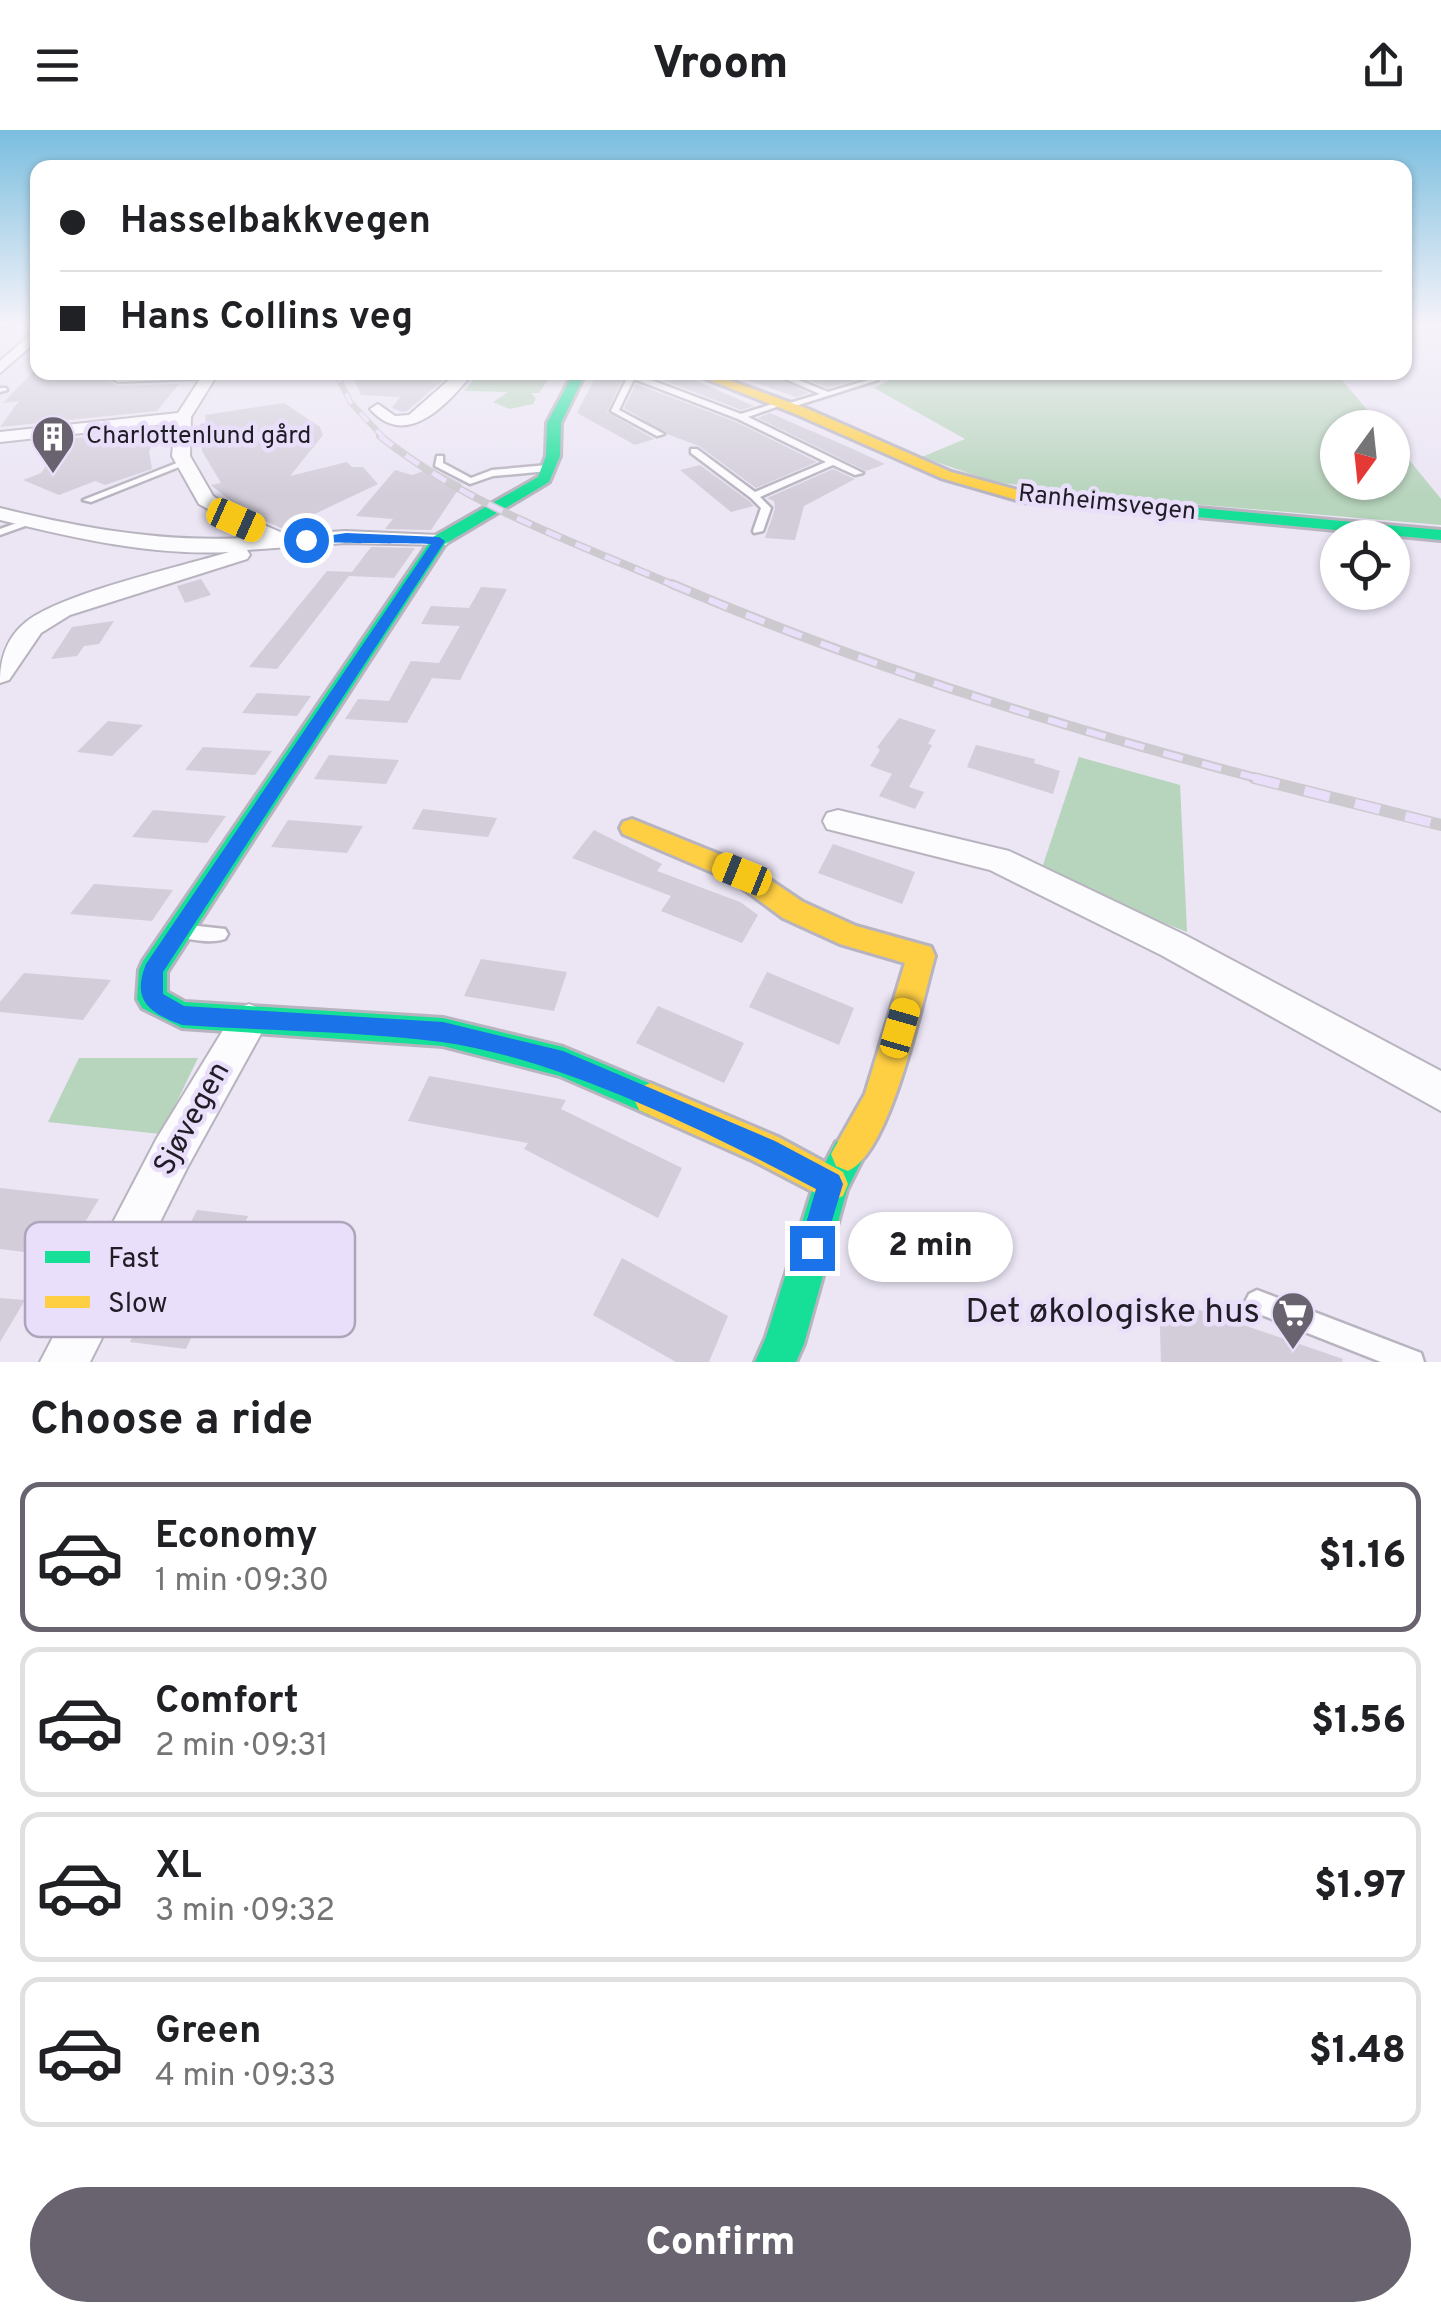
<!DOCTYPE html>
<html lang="en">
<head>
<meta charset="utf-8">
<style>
	:root { --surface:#fff; --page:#f2f2f2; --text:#202124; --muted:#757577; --line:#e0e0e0; --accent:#68636f }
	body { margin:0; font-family:Overpass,sans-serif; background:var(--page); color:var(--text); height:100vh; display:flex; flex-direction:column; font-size:38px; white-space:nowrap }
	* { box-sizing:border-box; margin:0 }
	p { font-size:32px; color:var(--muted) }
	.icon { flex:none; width:55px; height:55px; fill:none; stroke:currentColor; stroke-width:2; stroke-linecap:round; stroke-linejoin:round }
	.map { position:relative; height:1232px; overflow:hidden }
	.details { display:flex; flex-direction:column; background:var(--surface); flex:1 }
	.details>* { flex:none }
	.hud { position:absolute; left:30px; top:30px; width:1382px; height:220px; border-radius:20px; box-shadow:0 2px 8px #0004; display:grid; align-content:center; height:220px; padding:0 30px; background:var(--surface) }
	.needle { width:65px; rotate:195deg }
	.tools { position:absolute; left:1320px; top:280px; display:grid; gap:20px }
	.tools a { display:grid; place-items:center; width:90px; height:90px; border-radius:50%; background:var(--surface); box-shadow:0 2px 8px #0004; font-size:50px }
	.end { position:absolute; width:45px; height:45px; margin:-22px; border:12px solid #1a73e8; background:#fff; box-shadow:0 0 0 5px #fff }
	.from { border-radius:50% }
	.bubble { position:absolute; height:70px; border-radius:35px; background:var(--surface); box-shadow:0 2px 8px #0004; font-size:32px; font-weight:800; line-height:70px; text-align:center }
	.car { position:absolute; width:30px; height:60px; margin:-30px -15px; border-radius:12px; box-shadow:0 0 8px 2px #0007; background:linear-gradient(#f5c518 24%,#345 0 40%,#f5c518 0 76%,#345 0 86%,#f5c518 0) }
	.hud b { display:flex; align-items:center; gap:35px; height:95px; font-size:38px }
	.hud b+b { border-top:2px solid var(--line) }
	.hud i { width:25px; height:25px; background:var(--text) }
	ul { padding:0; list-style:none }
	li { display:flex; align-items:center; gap:30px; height:150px; margin:0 20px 15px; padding:0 10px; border:5px solid var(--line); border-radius:20px }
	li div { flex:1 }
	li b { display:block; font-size:38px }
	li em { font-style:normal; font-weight:800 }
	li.current { border-color:var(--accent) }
	li>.icon { width:90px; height:90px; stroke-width:1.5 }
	h2 { padding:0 30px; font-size:45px; line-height:120px }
	.action { display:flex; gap:20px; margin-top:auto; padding:20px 30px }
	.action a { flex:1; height:115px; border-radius:60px; background:var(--accent); color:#fff; font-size:40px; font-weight:800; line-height:115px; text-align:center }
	header { display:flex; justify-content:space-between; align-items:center; height:130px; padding:0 30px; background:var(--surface); font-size:45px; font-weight:800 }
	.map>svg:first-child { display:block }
	.green { fill:#b7d4bc }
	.building { fill:#d2cdd9 }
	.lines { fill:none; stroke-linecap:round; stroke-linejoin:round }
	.lane-casing { stroke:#b8b4bf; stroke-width:5 }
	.street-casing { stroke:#b8b4bf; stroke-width:4 }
	.fast-casing { stroke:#b8b4bf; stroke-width:6 }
	.slow-casing { stroke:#b8b4bf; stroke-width:6 }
	.lane { fill:#fcfbfd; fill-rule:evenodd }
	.street { fill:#fcfbfd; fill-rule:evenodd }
	.fast { fill:#16e098; fill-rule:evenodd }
	.slow { fill:#ffcf43; fill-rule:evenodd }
	.rail-far3-casing { stroke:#cccacf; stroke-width:6 }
	.rail-far2-casing { stroke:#cccacf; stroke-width:8 }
	.rail-far1-casing { stroke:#cccacf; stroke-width:10 }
	.rail-casing { stroke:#cccacf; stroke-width:12 }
	.rail-far3 { stroke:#eadffa; stroke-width:4; stroke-dasharray:12; stroke-linecap:butt }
	.rail-far2 { stroke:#eadffa; stroke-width:5; stroke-dasharray:16; stroke-linecap:butt }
	.rail-far1 { stroke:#eadffa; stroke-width:6; stroke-dasharray:20; stroke-linecap:butt }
	.rail { stroke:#eadffa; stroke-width:9; stroke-dasharray:26; stroke-linecap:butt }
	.route { fill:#1a73e8 }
	.labels { text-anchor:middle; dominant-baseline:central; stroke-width:9; stroke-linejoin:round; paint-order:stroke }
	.far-poi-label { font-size:25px; fill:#211d27; stroke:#eadffa; text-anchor:start }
	.far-street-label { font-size:25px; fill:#211d27; stroke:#eadffa }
	.street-label { font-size:30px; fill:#211d27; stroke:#eadffa }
	.near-poi-label { font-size:35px; fill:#211d27; stroke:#eadffa; text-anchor:end }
	.key { fill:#eadffa; stroke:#aea5bb; stroke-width:2.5 }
	.key-label { font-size:28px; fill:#211d27 }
</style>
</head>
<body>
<header><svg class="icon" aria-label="menu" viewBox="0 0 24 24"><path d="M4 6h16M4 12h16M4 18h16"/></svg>Vroom<svg class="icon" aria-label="share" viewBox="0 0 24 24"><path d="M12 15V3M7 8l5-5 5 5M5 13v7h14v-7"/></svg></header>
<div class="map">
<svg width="1441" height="1232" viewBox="0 0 1441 1232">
	<rect width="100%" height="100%" fill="#ebe5f4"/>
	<g class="green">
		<path d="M879 242 1336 243 1382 297 1338 298V352H1392L1393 310 1441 369V395L1144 370 994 352 922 327 965 309 874 258 892 249Z"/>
		<path d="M475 248 547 250H548L539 263H531L536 268 533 274 509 279 493 272 508 262 464 261Z"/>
		<path d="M1079 627 1180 655 1187 802 1040 744Z"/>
		<path d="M79 928H198L161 1004 48 992Z"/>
	</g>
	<g class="building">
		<path d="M33 242H113L107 249 118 256 179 254 157 281 0 297 19 271 3 273Z"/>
		<path d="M351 242H452L407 281 402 282 392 278 400 267 361 265Z"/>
		<path d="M598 242H626L607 282 654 309 635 315 577 283Z"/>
		<path d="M642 242H666L699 252 754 276 741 280Z"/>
		<path d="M736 242H765L809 263 796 267 731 244Z"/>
		<path d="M791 242H852L859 249 828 258Z"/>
		<path d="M636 254 736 292 817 332 756 358 699 316 667 304 624 278Z"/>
		<path d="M284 273 320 297 323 305 290 346 347 332 352 337H363L378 354 283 399 243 381 211 355 221 353 202 321 200 294 206 293 205 285Z"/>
		<path d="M770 283 853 319 885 334 866 341 758 288Z"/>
		<path d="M162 298 149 321 152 339 105 355 95 351 59 365 23 350 41 343 66 309Z"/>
		<path d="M700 335 749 371 754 376 731 382 680 340Z"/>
		<path d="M432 338 462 354 431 400 385 399 393 389 356 386 395 340 412 345Z"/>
		<path d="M833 339 855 349 804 376 795 410 765 408 775 379 774 371 767 368Z"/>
		<path d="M371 417 415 418 394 448 349 446 277 539 249 537 327 441 352 442Z"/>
		<path d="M201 449 211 465 185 473 177 456Z"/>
		<path d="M481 457 507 459 460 550 432 548 407 593 345 589 358 569 389 571 411 531 439 533 460 496 421 494 431 476 469 478Z"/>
		<path d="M114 491 99 514 84 516 77 526 51 529 72 497Z"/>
		<path d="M257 563 311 566 297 586 242 583Z"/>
		<path d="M899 588 936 600 928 614 932 615 909 657 924 662 915 679 879 666 892 644 870 636 880 620 877 617Z"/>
		<path d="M108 591 143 595 112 626 77 622Z"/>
		<path d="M976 615 1035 629 1034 633 1060 641 1053 664 967 637Z"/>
		<path d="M203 617 272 621 255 645 185 640Z"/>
		<path d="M329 625 399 630 386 654 314 649Z"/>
		<path d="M423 679 497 688 488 707 412 699Z"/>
		<path d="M153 680 226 686 207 713 132 707Z"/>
		<path d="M288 690 363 696 347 723 271 717Z"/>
		<path d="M594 700 662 734 657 741 740 772 758 785 742 813 661 781 671 766 572 728Z"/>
		<path d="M833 714 915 742 902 774 818 743Z"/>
		<path d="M94 754 173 760 152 791 70 784Z"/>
		<path d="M481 829 567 842 554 881 464 866Z"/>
		<path d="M767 842 854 878 839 915 749 877Z"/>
		<path d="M24 843 111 850 83 890 0 882V872Z"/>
		<path d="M658 876 744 913 724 953 636 913Z"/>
		<path d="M429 946 566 970 561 979 682 1038 658 1088 524 1019 528 1013 408 991Z"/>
		<path d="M0 1058 99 1069 64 1127 0 1119Z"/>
		<path d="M197 1080 248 1086 186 1219 130 1212Z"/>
		<path d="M622 1128 728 1186 709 1232H676L593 1185Z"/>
		<path d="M1159 1166 1343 1229 1342 1232H1161Z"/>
		<path d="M0 1168 25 1170 0 1212Z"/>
	</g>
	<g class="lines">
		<g class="lane-casing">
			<g id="lane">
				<path d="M12 193 11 194 0 198V194Z"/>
				<path d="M769 242H780L828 262 868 250 856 242H865L878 250 789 278H786V274L820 264Z"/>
				<path d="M629 244H635L741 284 782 271V275L748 287 863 343 855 345 833 335 760 367 771 378 763 401 754 403 753 401 761 378 751 368 691 323V319H697L755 362 826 332 738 289 634 249 619 280 664 304 657 306 611 281Z"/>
				<path d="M0 258H6L7 260 0 262Z"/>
				<path d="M437 326H443V333L471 348 492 340 548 335 552 338 548 341 493 346 470 354 435 336Z"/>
				<path d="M182 331 189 333 91 372 83 370Z"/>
				<path d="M25 390 28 391V395L0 405V399Z"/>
				<path d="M188 795 225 799 228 804 225 809C213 813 194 811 182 807L180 802 182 797Z"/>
				<path d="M1257 1160 1421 1223 1424 1232H1381L1249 1180 1245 1172 1249 1164Z"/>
			</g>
		</g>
		<g class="street-casing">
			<g id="street">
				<path d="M38 198V210L0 243V231Z"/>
				<path d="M219 242 191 287 190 326 213 366 243 386 287 405 345 401 439 405 449 411 446 415 345 413 247 420 250 425 247 429 70 485 41 503 9 550 0 553C0 529 6 508 26 492 62 463 180 437 229 422 152 426 74 408 0 390V378C85 399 170 414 258 407L199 374 172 326 175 293 0 312V302L178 283 200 249 118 252 111 248 118 244Z"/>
				<path d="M458 242H474C448 273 407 321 370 279L378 274 395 286 409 285Z"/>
				<path d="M838 680 1009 721 1185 805 1441 941V981L1161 825 990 740 827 699 823 691 827 683Z"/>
				<path d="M249 874 262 879 268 891 187 1038 90 1232H40L157 1008 236 879Z"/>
			</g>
		</g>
		<g class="fast-casing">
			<g id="fast">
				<path d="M574 242H586L561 293 560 326 549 352 445 414 167 842V862L185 872 443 888 563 917 661 958 666 969 661 980 650 985 560 946 443 916 182 898 142 878 137 869 139 840 143 831 433 407 538 347 546 326 547 293Z"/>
				<path d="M1099 369 1441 400V410L1093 377 1091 374Z"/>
				<path d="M848 1007 860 1012 865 1024 847 1060 804 1214 796 1232H755L766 1207 814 1054 836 1012Z"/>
			</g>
		</g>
		<g class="slow-casing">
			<g id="slow">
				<path d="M689 242H707L808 279 951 342 1025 362 1099 369 1107 374 1099 379 1024 372 941 348 798 285Z"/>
				<path d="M632 689 751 737 803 772 856 796 931 817 935 826C922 872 891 1023 848 1041L836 1036 831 1024 865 964 905 833 840 814 783 788 733 751 623 704 620 698 623 692Z"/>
				<path d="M650 953 778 1007 843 1042 848 1054 843 1066 831 1071 754 1031 639 980 634 969 639 958Z"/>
			</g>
		</g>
		<use href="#lane" class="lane"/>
		<use href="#street" class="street"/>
		<use href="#fast" class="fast"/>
		<use href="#slow" class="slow"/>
		<g class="rail-far3-casing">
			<path id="rail-far3" d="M335 242 351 273 384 308"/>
		</g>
		<g class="rail-far2-casing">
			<path id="rail-far2" d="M380 306C467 376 577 413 678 457"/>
		</g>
		<g class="rail-far1-casing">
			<path id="rail-far1" d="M672 454C863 536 1063 598 1264 650"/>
		</g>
		<g class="rail-casing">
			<path id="rail" d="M1254 648 1441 695"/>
		</g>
		<use href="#rail-far3" class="rail-far3"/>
		<use href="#rail-far2" class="rail-far2"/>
		<use href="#rail-far1" class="rail-far1"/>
		<use href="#rail" class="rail"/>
	</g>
	<linearGradient id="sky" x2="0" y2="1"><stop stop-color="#7abedf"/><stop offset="0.53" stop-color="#f6f3fa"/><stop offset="1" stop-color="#f6f3fa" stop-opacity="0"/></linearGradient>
	<rect width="1441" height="366" fill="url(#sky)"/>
	<path class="route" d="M346 403 439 407 445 411 163 842V864L184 876 443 892 563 921 775 1011 839 1045 843 1054 821 1127 812 1131 803 1127 799 1118 816 1059C710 1003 560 928 441 912 356 901 268 901 182 895 150 883 131 871 146 834L431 414C411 413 309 414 300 410Z"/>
	<defs>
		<g id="building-pin" transform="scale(2.25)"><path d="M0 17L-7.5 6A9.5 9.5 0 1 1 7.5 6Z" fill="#68636f" stroke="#eadffa"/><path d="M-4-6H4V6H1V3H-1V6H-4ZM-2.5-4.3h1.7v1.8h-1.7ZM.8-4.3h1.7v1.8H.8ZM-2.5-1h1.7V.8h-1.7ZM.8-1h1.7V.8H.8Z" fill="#fff"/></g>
		<g id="supermarket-pin" transform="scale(2.25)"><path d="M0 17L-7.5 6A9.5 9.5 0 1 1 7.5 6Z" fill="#68636f" stroke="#eadffa"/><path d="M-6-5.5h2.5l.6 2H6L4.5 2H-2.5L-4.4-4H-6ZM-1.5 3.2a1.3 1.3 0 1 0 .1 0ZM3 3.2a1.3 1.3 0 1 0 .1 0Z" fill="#fff"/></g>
	</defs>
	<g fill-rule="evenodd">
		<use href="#building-pin" x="53" y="307"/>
		<use href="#supermarket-pin" x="1293" y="1183"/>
	</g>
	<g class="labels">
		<g class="far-poi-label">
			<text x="86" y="307">Charlottenlund gård</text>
		</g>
		<g class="far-street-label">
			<text transform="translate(1107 374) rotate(6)">Ranheimsvegen</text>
		</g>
		<g class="street-label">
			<text transform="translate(193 989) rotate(-61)">Sjøvegen</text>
		</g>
		<g class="near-poi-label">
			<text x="1260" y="1183">Det økologiske hus</text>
		</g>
	</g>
	<rect x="25" y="1092" width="330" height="115" rx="15" class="key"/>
	<rect x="45" y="1121" width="45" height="12" fill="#16e098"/>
	<rect x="45" y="1166" width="45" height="12" fill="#ffcf43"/>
	<g class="key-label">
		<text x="108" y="1137">Fast</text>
		<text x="108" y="1182">Slow</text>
	</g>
</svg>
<div class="tools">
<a><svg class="needle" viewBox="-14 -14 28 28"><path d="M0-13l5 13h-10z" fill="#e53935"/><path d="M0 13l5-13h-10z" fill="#757577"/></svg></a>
<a><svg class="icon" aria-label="locate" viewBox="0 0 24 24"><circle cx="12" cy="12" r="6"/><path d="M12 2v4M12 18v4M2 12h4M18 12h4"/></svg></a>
</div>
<i class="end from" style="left:306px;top:410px"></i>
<i class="end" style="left:812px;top:1118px"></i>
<div class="bubble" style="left:848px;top:1082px;width:165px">2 min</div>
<i class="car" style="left:236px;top:390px;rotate:114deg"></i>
<i class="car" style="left:742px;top:744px;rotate:292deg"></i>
<i class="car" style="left:900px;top:898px;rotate:16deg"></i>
<div class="hud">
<b><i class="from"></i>Hasselbakkvegen</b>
<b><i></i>Hans Collins veg</b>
</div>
</div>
<section class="details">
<h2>Choose a ride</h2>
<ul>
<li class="current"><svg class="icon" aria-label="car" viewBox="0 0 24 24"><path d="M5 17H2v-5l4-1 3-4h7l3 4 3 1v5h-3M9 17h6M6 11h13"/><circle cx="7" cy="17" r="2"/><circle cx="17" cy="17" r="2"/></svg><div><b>Economy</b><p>1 min · 09:30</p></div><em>$1.16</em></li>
<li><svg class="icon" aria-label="car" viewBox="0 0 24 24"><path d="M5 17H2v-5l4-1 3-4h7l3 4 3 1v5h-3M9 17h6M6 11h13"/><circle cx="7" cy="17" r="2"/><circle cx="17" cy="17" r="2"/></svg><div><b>Comfort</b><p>2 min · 09:31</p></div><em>$1.56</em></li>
<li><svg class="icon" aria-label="car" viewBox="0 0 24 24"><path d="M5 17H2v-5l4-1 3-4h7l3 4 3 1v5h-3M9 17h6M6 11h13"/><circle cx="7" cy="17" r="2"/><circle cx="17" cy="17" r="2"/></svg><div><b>XL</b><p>3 min · 09:32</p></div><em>$1.97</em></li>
<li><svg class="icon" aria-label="car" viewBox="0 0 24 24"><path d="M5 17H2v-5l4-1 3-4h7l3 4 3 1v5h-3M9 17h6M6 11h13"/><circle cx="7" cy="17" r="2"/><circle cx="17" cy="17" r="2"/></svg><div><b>Green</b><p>4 min · 09:33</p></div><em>$1.48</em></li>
</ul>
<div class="action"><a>Confirm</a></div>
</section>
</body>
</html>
